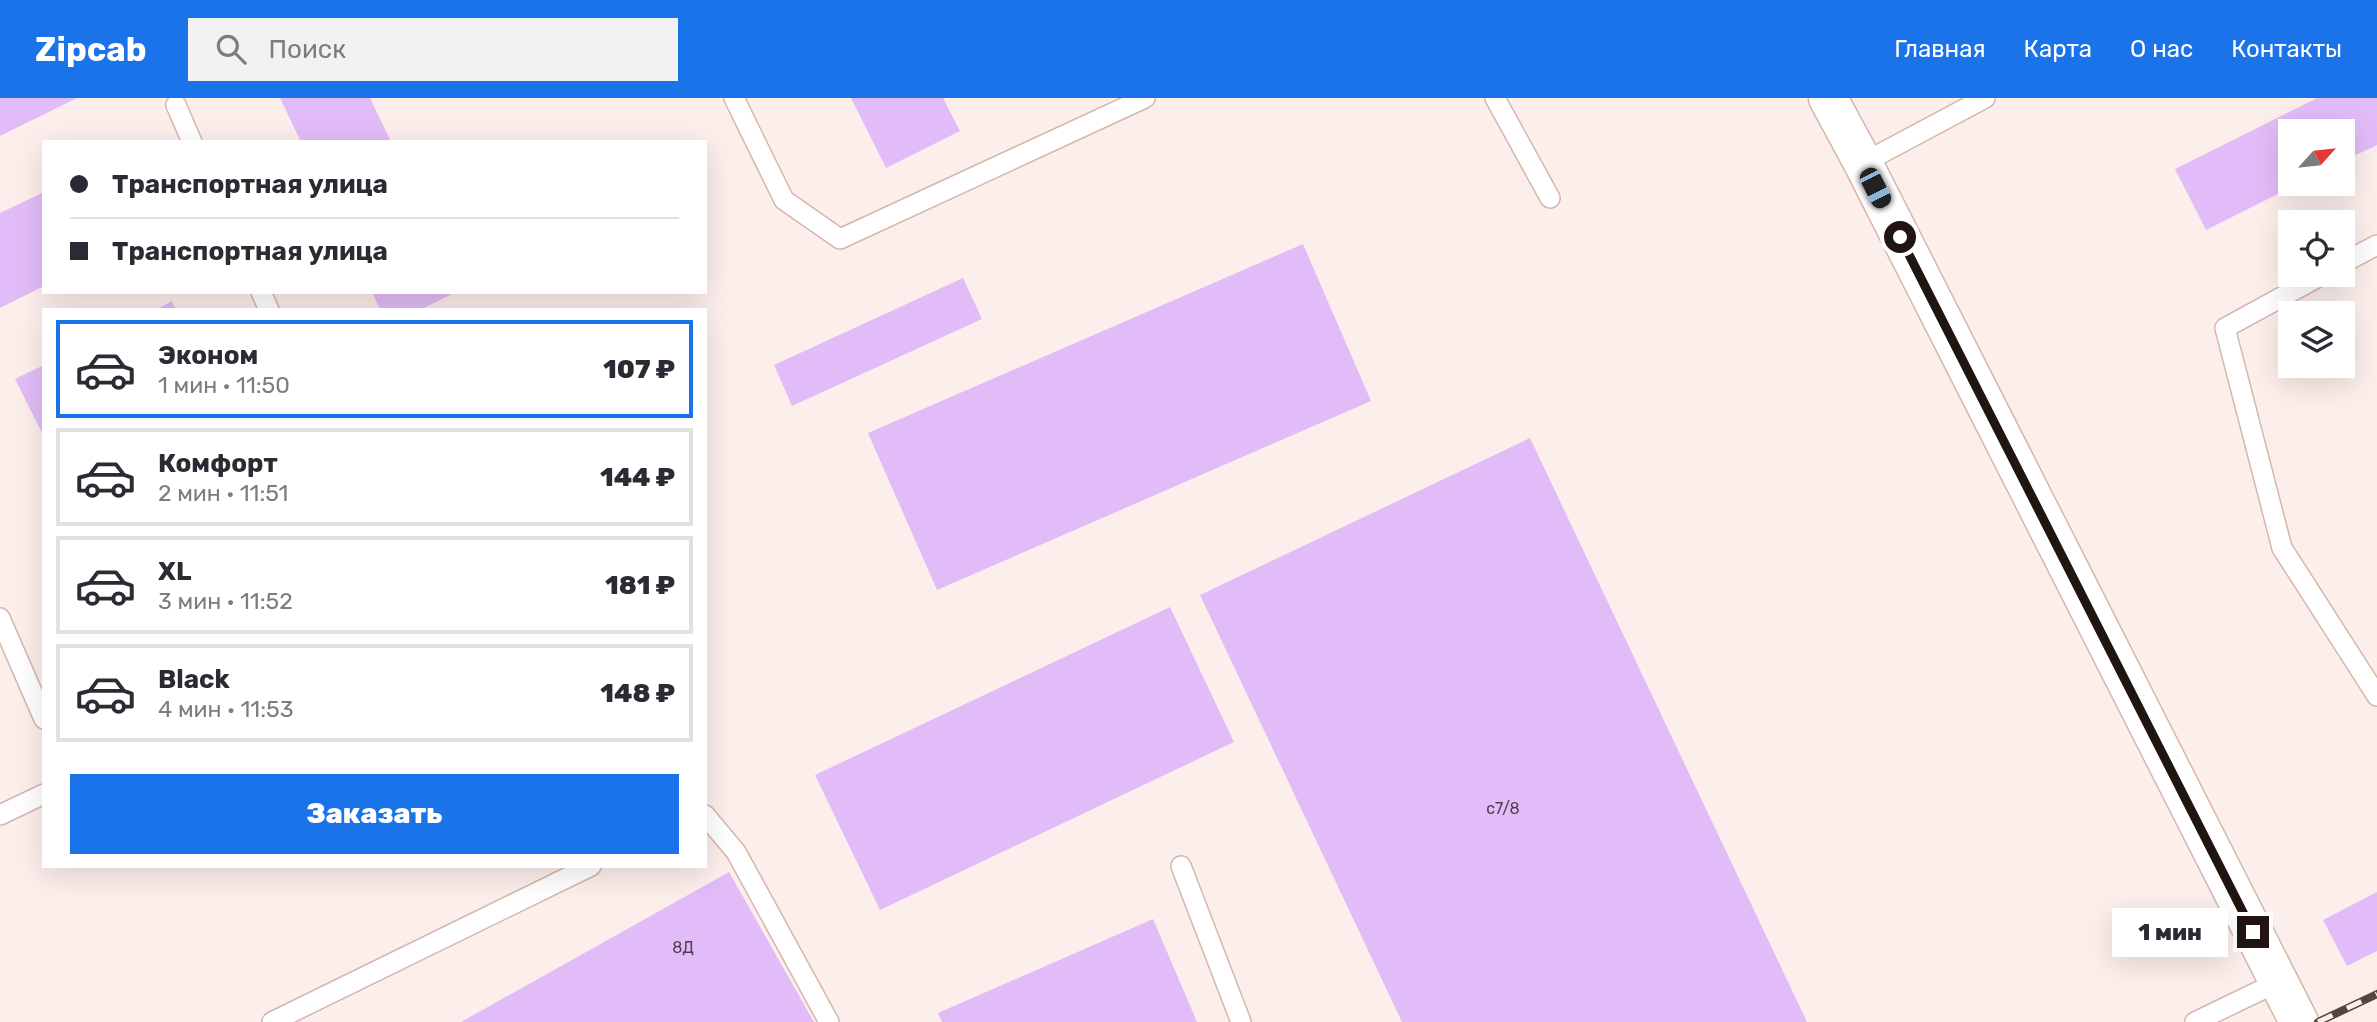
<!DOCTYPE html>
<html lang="ru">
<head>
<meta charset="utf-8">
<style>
	:root { --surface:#fff; --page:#f2f2f3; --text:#2b2b33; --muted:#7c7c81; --line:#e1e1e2; --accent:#1a73e8 }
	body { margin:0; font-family:Rubik,sans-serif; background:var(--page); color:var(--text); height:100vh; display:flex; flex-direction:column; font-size:26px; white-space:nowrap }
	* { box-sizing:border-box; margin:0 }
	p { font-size:23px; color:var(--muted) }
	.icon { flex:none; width:38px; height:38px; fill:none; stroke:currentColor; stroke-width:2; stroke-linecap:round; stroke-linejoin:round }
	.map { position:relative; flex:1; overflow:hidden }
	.side { position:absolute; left:42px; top:210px; width:665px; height:560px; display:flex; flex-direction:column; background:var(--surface); border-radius:0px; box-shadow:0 7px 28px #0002 }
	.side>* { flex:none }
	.guide { position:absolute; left:42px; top:42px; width:665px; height:154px; border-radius:0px; box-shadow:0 7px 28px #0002; display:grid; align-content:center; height:154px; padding:0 28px; background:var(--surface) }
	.needle { width:46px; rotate:63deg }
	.tools { position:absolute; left:2278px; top:21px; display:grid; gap:14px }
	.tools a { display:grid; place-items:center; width:77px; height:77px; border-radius:0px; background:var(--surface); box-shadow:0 7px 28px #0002; font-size:35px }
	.end { position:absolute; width:32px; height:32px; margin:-16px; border:9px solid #201511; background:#fff; box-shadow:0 0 0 4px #fff }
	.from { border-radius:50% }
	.bubble { position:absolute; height:49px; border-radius:0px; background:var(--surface); box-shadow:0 7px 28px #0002; font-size:23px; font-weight:800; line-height:49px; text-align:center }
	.car { position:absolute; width:21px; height:42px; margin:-21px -10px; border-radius:9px; box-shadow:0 0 5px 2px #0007; background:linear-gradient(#222 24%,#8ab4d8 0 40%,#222 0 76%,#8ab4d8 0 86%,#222 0) }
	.guide b { display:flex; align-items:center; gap:24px; height:66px; font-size:26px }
	.guide b+b { border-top:2px solid var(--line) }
	.guide i { width:18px; height:18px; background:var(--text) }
	ul { padding:12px 0 0; list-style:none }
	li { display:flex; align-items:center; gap:21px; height:98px; margin:0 14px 10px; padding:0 14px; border:4px solid var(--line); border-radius:0px }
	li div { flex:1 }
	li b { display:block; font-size:26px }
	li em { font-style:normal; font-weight:800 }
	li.on { border-color:var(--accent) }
	li>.icon { width:63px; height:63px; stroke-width:1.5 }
	.button { display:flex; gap:14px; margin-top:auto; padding:14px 28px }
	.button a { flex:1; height:80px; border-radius:0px; background:var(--accent); color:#fff; font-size:28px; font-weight:800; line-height:80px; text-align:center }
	header { display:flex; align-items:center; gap:42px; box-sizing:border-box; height:98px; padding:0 35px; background:var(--accent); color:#fff }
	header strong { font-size:33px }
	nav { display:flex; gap:38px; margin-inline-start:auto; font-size:24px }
	.search { width:490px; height:63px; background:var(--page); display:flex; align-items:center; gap:18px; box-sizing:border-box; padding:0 24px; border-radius:0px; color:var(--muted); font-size:26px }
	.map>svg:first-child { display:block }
	.building { fill:#e2bcf8 }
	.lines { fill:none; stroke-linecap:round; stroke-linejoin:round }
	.lane-casing { stroke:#d6b6ab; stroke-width:22 }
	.street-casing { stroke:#d6b6ab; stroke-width:41 }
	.lane { stroke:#fff; stroke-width:19 }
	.street { stroke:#fff; stroke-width:38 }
	.rail-casing { stroke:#514642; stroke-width:8 }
	.rail { stroke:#fceeea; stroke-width:5; stroke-dasharray:16; stroke-linecap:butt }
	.route { stroke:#201511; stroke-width:9 }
	.labels { text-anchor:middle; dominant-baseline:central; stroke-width:5; stroke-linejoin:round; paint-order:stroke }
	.number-label { font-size:16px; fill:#503f4b }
</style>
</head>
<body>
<header>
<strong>Zipcab</strong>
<div class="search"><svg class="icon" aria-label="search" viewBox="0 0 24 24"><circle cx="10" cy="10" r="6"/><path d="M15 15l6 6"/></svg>Поиск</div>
<nav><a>Главная</a><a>Карта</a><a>О нас</a><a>Контакты</a></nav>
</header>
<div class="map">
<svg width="2377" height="924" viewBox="0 0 2377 924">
	<rect width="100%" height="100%" fill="#fceeea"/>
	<g class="building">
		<path d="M0 0H77L0 38Z"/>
		<path d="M280 0H370L391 44H301Z"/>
		<path d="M851 0H943L960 33 886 70Z"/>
		<path d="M2317 0H2377V47L2343 63V33H2291V86H2298L2206 132 2175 71Z"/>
		<path d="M44 94V188L0 210V115Z"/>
		<path d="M1303 146 1371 303 937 492 868 335Z"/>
		<path d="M963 180 982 221 792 308 774 267Z"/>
		<path d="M372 194H456L420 212H380Z"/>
		<path d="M172 203 176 212H155Z"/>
		<path d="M44 267V339L15 281Z"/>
		<path d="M1530 340 1807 924H1402L1200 497Z"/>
		<path d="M1170 509 1234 644 880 812 815 677Z"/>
		<path d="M729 774 814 924H461Z"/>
		<path d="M2377 794V853L2347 868 2323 822Z"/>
		<path d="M1153 821 1197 924H942L938 915Z"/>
	</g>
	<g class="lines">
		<g class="lane-casing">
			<g id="lane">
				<path d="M734 0 784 102 840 141 1145 0"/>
				<path d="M1495 0 1550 100"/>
				<path d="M176 7 192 44"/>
				<path d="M1863 65 1985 0"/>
				<path d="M2343 165 2377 147"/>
				<path d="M2322 177 2225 230 2282 450 2377 598"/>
				<path d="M261 194 269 212"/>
				<path d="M0 520 44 621"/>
				<path d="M0 717 44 696"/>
				<path d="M705 717 736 754 829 924"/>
				<path d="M1181 768 1241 924"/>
				<path d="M272 924 591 768"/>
				<path d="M2195 924 2278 884"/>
			</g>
		</g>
		<g class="street-casing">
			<path id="street" d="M1828 0 1863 65 2299 924"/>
		</g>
		<use href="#lane" class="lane"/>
		<use href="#street" class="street"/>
		<g class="rail-casing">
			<path id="rail" d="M2318 924 2377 896"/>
		</g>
		<use href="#rail" class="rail"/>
	</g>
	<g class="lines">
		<path class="route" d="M1900 139 2253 834"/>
	</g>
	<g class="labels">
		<g class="number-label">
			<text x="1503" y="710">с7/8</text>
			<text x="683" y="849">8Д</text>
		</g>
	</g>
</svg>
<div class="tools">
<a><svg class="needle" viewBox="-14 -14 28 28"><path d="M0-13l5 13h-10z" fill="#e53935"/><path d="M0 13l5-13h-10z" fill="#7c7c81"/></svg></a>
<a><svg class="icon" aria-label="locate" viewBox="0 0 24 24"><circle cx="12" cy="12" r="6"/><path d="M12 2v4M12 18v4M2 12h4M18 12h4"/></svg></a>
<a><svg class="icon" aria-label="layers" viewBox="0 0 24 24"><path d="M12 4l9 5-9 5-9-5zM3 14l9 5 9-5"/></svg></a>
</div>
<i class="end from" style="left:1900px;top:139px"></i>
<i class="end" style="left:2253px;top:834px"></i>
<div class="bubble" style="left:2112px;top:810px;width:116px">1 мин</div>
<i class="car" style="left:1875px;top:90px;rotate:153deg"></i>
<div class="guide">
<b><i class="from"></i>Транспортная улица</b>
<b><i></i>Транспортная улица</b>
</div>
<section class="side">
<ul>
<li class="on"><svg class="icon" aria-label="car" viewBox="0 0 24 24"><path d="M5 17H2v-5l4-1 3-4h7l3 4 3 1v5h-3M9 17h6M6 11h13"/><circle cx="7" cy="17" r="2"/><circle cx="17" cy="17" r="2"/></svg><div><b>Эконом</b><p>1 мин · 11:50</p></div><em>107 ₽</em></li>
<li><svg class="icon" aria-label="car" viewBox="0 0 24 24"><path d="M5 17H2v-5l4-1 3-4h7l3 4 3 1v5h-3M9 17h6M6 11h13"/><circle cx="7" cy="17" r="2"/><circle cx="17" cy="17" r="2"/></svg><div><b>Комфорт</b><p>2 мин · 11:51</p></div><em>144 ₽</em></li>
<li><svg class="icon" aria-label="car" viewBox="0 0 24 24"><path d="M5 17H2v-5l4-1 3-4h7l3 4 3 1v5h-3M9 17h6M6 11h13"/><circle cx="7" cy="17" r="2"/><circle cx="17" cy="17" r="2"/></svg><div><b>XL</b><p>3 мин · 11:52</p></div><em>181 ₽</em></li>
<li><svg class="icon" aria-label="car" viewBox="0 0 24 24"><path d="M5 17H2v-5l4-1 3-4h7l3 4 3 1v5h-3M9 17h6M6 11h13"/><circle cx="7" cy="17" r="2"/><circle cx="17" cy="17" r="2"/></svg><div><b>Black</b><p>4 мин · 11:53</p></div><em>148 ₽</em></li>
</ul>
<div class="button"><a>Заказать</a></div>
</section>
</div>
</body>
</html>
